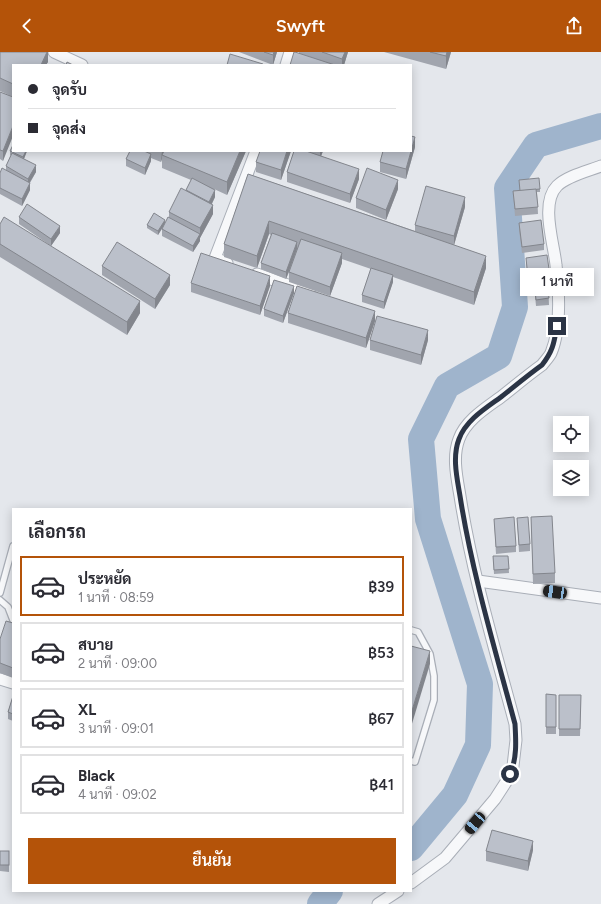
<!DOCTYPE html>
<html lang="th">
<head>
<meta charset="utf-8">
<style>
	:root { --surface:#fff; --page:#f7f7f7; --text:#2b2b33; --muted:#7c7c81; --line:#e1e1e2; --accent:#b45309 }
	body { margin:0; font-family:Figtree,Sarabun,sans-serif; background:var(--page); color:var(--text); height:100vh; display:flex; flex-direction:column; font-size:15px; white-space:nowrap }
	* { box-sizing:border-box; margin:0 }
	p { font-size:13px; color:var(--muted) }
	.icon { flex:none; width:22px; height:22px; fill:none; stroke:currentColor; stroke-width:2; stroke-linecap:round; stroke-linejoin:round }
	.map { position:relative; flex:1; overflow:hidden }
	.panel { position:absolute; left:12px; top:456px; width:400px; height:384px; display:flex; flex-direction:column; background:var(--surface); border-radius:0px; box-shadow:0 2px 10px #0003 }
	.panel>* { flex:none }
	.hud { position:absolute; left:12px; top:12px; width:400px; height:88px; border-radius:0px; box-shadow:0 2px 10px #0003; display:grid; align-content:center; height:88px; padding:0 16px; background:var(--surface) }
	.tools { position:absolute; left:553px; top:364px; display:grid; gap:8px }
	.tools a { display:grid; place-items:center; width:36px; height:36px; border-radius:0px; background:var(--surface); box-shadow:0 2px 10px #0003; font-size:20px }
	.end { position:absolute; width:18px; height:18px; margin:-9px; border:5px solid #2b3445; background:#fff; box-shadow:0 0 0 2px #fff }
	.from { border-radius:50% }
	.bubble { position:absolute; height:28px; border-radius:0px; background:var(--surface); box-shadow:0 2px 10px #0003; font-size:13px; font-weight:600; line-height:28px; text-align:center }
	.car { position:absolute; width:12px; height:24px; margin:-12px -6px; border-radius:5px; box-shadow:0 0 3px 1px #0007; background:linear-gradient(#222 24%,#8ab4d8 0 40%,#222 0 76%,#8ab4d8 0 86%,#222 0) }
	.hud b { display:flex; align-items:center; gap:14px; height:38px; font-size:15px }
	.hud b+b { border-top:1px solid var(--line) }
	.hud i { width:10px; height:10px; background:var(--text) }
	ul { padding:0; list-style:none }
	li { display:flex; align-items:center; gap:12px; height:60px; margin:0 8px 6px; padding:0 8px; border:2px solid var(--line); border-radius:0px }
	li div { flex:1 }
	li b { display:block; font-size:15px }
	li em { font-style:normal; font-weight:600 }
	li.active { border-color:var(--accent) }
	li>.icon { width:36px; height:36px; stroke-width:1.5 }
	h2 { padding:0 16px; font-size:18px; line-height:48px }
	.cta { display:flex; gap:8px; margin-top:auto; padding:8px 16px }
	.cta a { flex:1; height:46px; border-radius:0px; background:var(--accent); color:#fff; font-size:16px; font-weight:600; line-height:46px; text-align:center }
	header { display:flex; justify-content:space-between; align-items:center; height:52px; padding:0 16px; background:var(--accent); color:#fff; font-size:18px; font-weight:600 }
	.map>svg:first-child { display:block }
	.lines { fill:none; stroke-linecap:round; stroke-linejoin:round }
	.river { stroke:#9fb4cc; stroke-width:26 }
	.lane-casing { stroke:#a9aeb7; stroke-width:8 }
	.street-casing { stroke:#a9aeb7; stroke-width:13 }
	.lane { stroke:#f7f8fa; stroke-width:5.5 }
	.street { stroke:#f7f8fa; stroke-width:11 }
	.wall { fill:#a1a5ae }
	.shaded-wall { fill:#83868d }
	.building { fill:#bbc0ca; stroke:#83868d }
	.route { stroke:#2b3445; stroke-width:5 }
</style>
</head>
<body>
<header><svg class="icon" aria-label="back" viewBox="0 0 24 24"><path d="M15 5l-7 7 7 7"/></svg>Swyft<svg class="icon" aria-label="share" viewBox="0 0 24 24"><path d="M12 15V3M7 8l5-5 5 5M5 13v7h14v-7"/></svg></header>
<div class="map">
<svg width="601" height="852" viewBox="0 0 601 852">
	<rect width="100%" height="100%" fill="#e4e7ec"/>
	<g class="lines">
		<g class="river">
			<path d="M411 796 455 743 478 693 480 632 428 467 421 387 447 334 499 304 515 255 507 136 536 93 601 74"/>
			<path d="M320 852 330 839"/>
		</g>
		<g class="lane-casing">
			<g id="lane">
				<path d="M0 541 13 494"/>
				<path d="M0 548 8 555 13 568"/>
				<path d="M411 578 418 580 430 602 434 624V648L415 710 411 709"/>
			</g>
		</g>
		<g class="street-casing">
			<g id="street">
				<path d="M54 0 82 13"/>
				<path d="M286 13 290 0"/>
				<path d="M227 211 215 206 256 99"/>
				<path d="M257 222 310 241"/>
				<path d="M478 529 601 546"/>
				<path d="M0 627 13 631"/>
				<path d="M411 831 445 806 495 747 506 730 513 714 516 688 515 672C495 597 472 521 460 444 457 426 452 405 459 387 466 368 486 356 501 345 515 334 528 323 542 313 545 309 549 305 551 301 561 277 559 238 556 213 554 192 540 151 557 134 567 124 588 119 601 114"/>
				<path d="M378 852 398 839"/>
			</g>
		</g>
		<use href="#lane" class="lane"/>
		<use href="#street" class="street"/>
	</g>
	<g class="wall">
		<path d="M0 0H48V10L46 13H13V45L0 39Z"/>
		<path d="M239 0H277L273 13Z"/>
		<path d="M299 0H348L344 13H290L299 1Z"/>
		<path d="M384 0H451L446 17Z"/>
		<path d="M0 40 13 45 3 109 0 107Z"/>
		<path d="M415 95 406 127 380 120V110Z"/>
		<path d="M10 99H27L24 107 36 120 30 131V138L22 154 0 142V121L6 118V114L11 103H10Z"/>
		<path d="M130 99H246L227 143 214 137 215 145 212 152 213 162 200 186V189L193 200 162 184V177L158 183 147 176V173L165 171 169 166V160L186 138 191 128 162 116V107L161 110 151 106V109L145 123 126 114V107Z"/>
		<path d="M291 99 281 128 256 120V110Z"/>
		<path d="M294 99H323L321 104 359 127 350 151 287 130V120Z"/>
		<path d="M248 122 415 179V173L465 155 454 193 486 216 474 253 393 225V230L384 257 362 250V243L371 217 342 207V211L330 244 289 230V220L290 218 286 227 261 217V211L271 183 269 182 257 216 224 205V192Z"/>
		<path d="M398 137 386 168 356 156V146Z"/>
		<path d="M540 137V140H537L538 162 515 164 513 139Z"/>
		<path d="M19 165 60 181 51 194 19 172Z"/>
		<path d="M519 171 544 192V198L522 201 519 178Z"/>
		<path d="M0 172 140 261 127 283 0 205Z"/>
		<path d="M526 206 550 224V230L548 231 549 253 536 254 534 232 528 233Z"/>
		<path d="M102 214 170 233 155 257 102 223Z"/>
		<path d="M191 231 270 234 260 263 191 240Z"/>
		<path d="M294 241 283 271 264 264V257Z"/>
		<path d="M288 261 375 269 366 296 288 271Z"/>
		<path d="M370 288H428L421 313 370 298Z"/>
		<path d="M531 465 555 521V531L533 532Z"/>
		<path d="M517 466 530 492V499L519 500Z"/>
		<path d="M494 467 516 494V500L496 502Z"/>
		<path d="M493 504H508L509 521 494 522Z"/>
		<path d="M13 571V626L0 621V587Z"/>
		<path d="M546 642 556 643V682H546Z"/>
		<path d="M559 643H581L580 684H559Z"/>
		<path d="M13 644V669L8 667V660Z"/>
		<path d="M533 798 528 819 486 809V799Z"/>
		<path d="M0 799H9V820L0 819Z"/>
	</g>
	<g class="shaded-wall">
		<path d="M47 0H48V10L46 13H41Z"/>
		<path d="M274 0H277L273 13V3Z"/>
		<path d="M345 0H348L344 13H342V7Z"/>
		<path d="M447 0H451L446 17V4Z"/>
		<path d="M13 74V84L3 109V99Z"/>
		<path d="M415 85V95L406 127V117Z"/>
		<path d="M26 99H27L23 109V105Z"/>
		<path d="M162 99H166L162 103V107L161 110Z"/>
		<path d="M240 99H246L227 143V130Z"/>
		<path d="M287 99H291L281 128V118Z"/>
		<path d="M320 99H323L320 107Z"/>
		<path d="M151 102V109L145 123V116Z"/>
		<path d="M36 113V120L28 133V127Z"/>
		<path d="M359 117V127L350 151V142Z"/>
		<path d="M398 128V137L386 168V158Z"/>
		<path d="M30 131V138L22 154V147Z"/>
		<path d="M215 138V145L209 157V150Z"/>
		<path d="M465 145V155L454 193V184Z"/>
		<path d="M213 153V162L200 186V176Z"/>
		<path d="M165 168V171L158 183V179Z"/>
		<path d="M269 169V182L257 216V204Z"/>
		<path d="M60 174V181L51 194V187Z"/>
		<path d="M200 182V189L193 200V194Z"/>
		<path d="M297 190V197L286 227V220Z"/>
		<path d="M342 201V211L330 244V235Z"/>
		<path d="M486 204V216L474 253V240Z"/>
		<path d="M170 223V233L155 257V247Z"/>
		<path d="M393 223V230L384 257V250Z"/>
		<path d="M270 224V234L260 263V254Z"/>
		<path d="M294 234V241L283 271V264Z"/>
		<path d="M140 249V261L127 283V270Z"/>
		<path d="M375 259V269L366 296V286Z"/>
		<path d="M428 278V288L421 313V303Z"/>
		<path d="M430 599V612L411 675V662Z"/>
		<path d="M533 789V798L528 819V809Z"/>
	</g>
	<g class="building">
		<path d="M0 0H47L41 13H13V32L0 26Z"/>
		<path d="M264 0H274L273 3Z"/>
		<path d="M294 0H295L335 13H290Z"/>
		<path d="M322 0H345L342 7Z"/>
		<path d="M430 0H447L446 4Z"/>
		<path d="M230 2 263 12V13H227Z"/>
		<path d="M67 10 73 13H66Z"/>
		<path d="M0 40 13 45V74L3 99 0 98Z"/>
		<path d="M411 84 415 85 406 117 380 110 383 99H411Z"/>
		<path d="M13 93V99H26L23 105 10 99Z"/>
		<path d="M130 99H144L151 102 145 116 126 107Z"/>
		<path d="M164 99H240L227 130 162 103Z"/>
		<path d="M260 99H287L281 118 256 110Z"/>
		<path d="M294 99H306L359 117 350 142 287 120Z"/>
		<path d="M12 101 36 113 28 127 6 114Z"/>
		<path d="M2 116 30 131 22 147 0 136V121Z"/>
		<path d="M367 116 398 128 386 158 356 146Z"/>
		<path d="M248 122 486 204 474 240 269 169 257 204 224 192Z"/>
		<path d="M192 126 215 138 209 150 186 138Z"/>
		<path d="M539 126 540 137 520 139 519 128Z"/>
		<path d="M426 134 465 145 454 184 415 173Z"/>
		<path d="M181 136 213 153 200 176 169 160Z"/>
		<path d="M536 137 538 155 515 157 513 139Z"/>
		<path d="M27 152 60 174 51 187 19 165Z"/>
		<path d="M154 161 165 168 158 179 147 173Z"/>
		<path d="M4 165 140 249 127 270 0 192V172Z"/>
		<path d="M168 165 200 182 193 194 162 177Z"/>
		<path d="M541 168 544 192 522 195 519 171Z"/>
		<path d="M272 181 297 190 286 220 261 211Z"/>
		<path d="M301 187 342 201 330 235 289 220Z"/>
		<path d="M117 190 170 223 155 247 102 214Z"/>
		<path d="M201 201 270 224 260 254 191 231Z"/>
		<path d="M547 203 550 224 528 226 526 206Z"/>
		<path d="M371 216 393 223 384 250 362 243Z"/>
		<path d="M274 228 294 234 283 264 264 257Z"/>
		<path d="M547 228 549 246 536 248 534 229Z"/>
		<path d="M297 234 375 259 366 286 288 261Z"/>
		<path d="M377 264 428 278 421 303 370 288Z"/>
		<path d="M552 464 555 521 533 522 531 465Z"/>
		<path d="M514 465 516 494 496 495 494 467Z"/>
		<path d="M528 465 530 492 519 493 517 466Z"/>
		<path d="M493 504H508L509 517 494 518Z"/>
		<path d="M6 569 13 571V616L0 611V587Z"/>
		<path d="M411 594 430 599 411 662Z"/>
		<path d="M546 642 556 643V675H546Z"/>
		<path d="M559 643H581L580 677H559Z"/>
		<path d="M13 644V662L8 660Z"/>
		<path d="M492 778 533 789 528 809 486 799Z"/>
		<rect x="0" y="799" width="9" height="14"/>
	</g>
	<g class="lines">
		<path class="route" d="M510 722C517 707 516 689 515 672 495 597 472 521 460 444 457 426 452 405 459 387 466 368 486 356 501 345 515 334 528 323 542 313 553 299 554 291 557 274"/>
	</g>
</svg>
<div class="tools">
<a><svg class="icon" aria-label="locate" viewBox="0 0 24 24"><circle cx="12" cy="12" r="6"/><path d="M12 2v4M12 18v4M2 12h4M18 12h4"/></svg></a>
<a><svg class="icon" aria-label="layers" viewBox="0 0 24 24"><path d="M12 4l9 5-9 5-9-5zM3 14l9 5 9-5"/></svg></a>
</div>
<i class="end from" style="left:510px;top:722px"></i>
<i class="end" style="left:557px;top:274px"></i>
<div class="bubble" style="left:520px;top:216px;width:74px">1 นาที</div>
<i class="car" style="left:555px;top:540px;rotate:278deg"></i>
<i class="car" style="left:475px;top:771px;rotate:220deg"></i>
<div class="hud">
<b><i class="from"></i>จุดรับ</b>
<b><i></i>จุดส่ง</b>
</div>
<section class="panel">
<h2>เลือกรถ</h2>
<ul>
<li class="active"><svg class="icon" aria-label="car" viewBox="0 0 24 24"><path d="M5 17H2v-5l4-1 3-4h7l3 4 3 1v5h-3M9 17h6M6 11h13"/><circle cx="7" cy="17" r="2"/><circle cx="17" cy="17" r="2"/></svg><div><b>ประหยัด</b><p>1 นาที · 08:59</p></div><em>฿39</em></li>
<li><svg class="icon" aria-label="car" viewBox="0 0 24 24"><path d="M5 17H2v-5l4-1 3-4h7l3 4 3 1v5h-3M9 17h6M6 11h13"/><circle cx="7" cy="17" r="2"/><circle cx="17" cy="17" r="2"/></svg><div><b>สบาย</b><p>2 นาที · 09:00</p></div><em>฿53</em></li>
<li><svg class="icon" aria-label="car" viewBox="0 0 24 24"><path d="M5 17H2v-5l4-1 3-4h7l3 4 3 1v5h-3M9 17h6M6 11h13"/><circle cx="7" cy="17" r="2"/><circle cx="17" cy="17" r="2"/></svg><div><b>XL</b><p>3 นาที · 09:01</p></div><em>฿67</em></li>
<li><svg class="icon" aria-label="car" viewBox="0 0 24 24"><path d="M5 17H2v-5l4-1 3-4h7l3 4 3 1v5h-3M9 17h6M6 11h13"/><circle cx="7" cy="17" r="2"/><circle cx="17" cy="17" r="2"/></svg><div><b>Black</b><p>4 นาที · 09:02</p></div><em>฿41</em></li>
</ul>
<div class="cta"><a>ยืนยัน</a></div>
</section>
</div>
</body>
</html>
